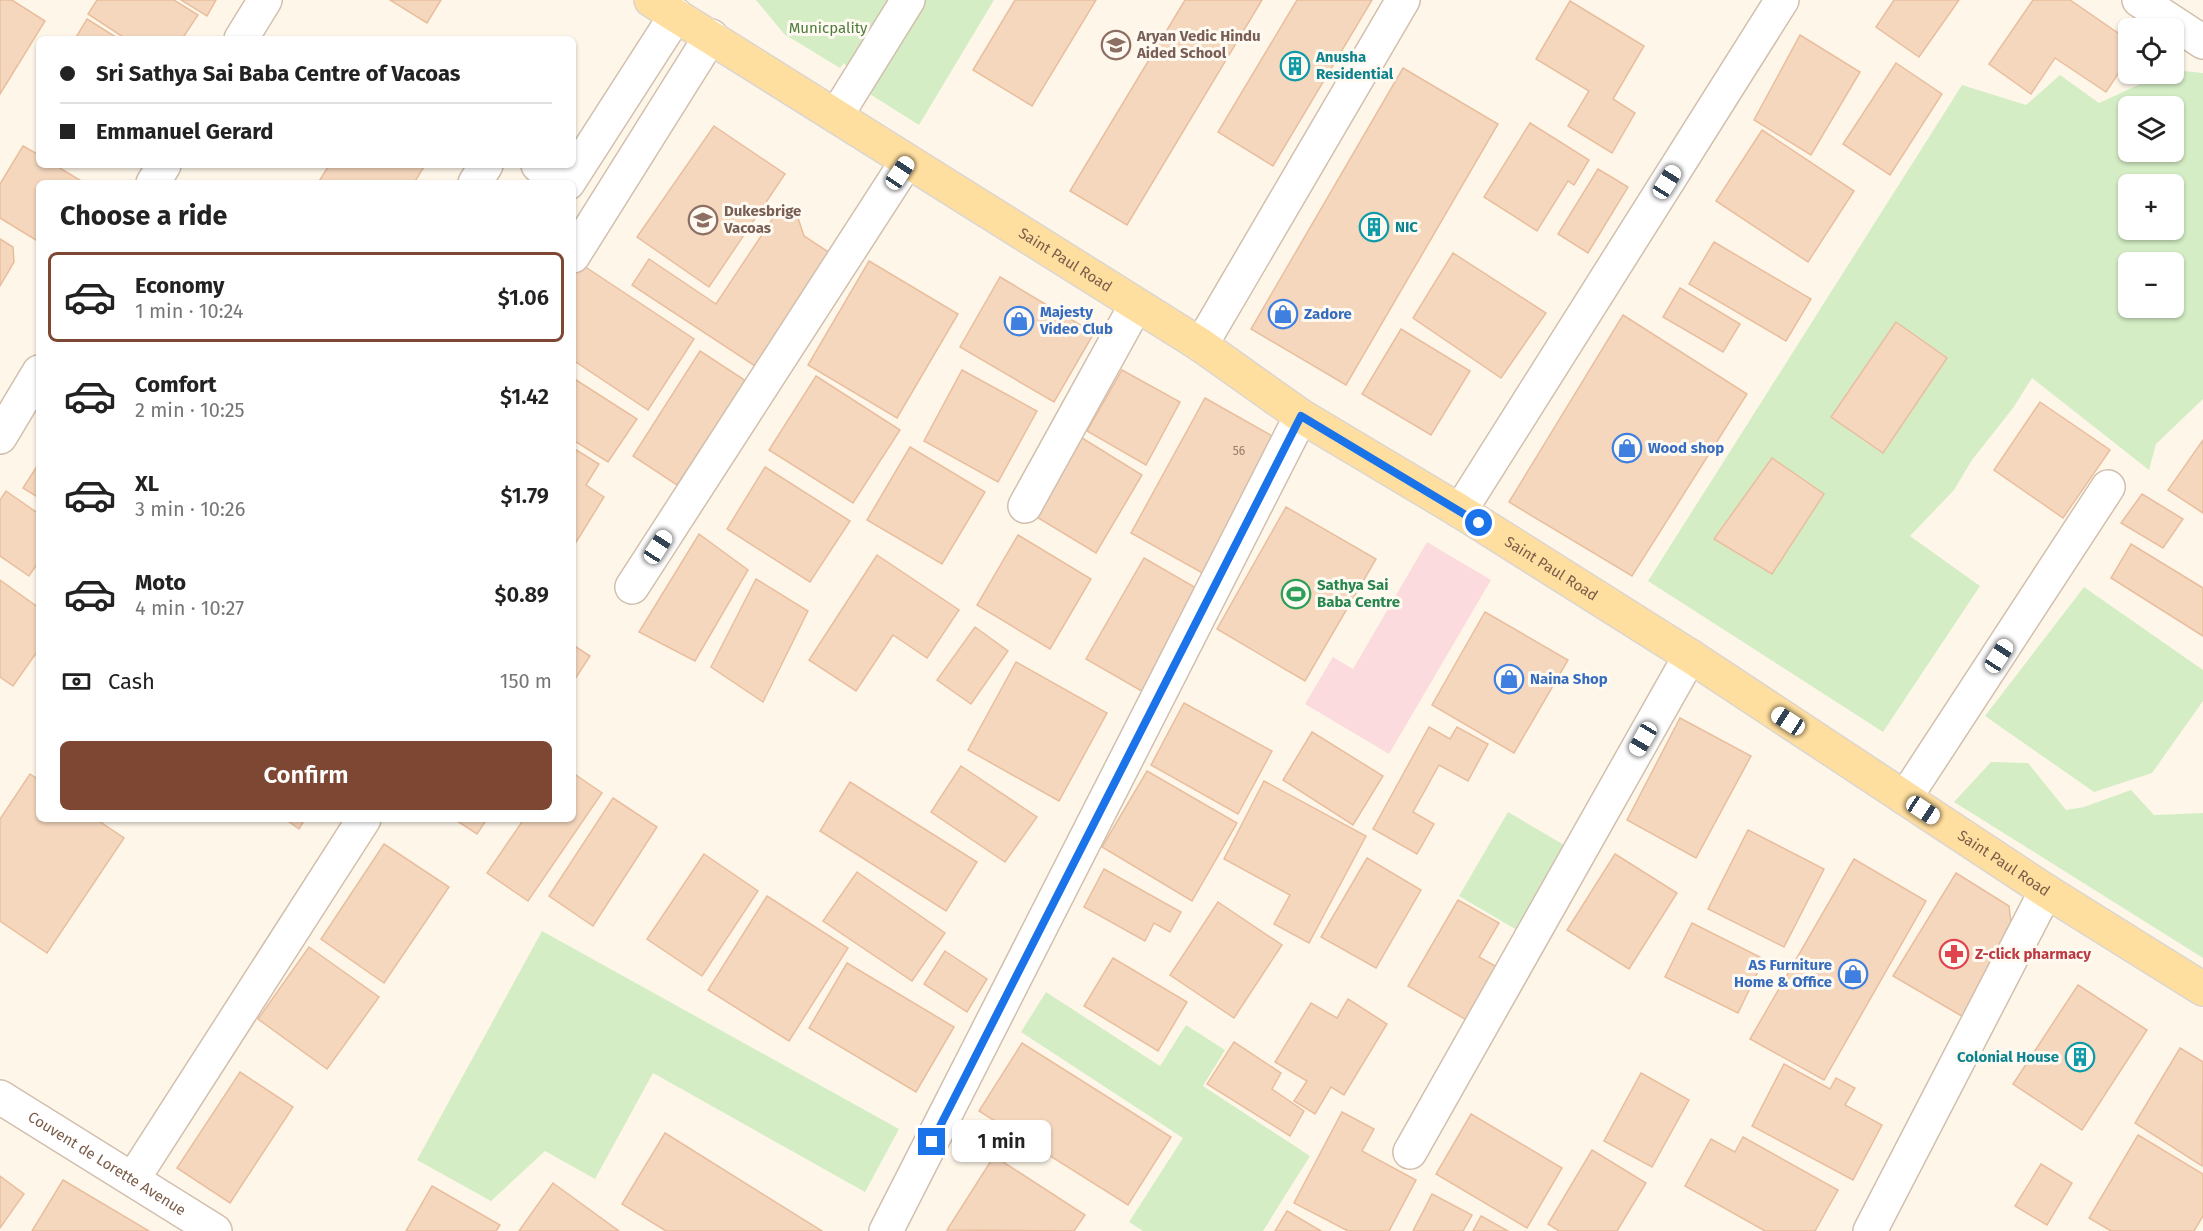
<!DOCTYPE html>
<html lang="en">
<head>
<meta charset="utf-8">
<style>
	:root { --surface:#fff; --page:#f2f2f2; --text:#222; --muted:#767676; --line:#e0e0e0; --accent:#7e4733 }
	body { margin:0; font-family:"Fira Sans",sans-serif; background:var(--page); color:var(--text); height:100vh; display:flex; flex-direction:column; font-size:22px; white-space:nowrap }
	* { box-sizing:border-box; margin:0 }
	p { font-size:20px; color:var(--muted) }
	.icon { flex:none; width:33px; height:33px; fill:none; stroke:currentColor; stroke-width:2; stroke-linecap:round; stroke-linejoin:round }
	.map { position:relative; flex:1; overflow:hidden }
	.drawer { position:absolute; left:36px; top:180px; width:540px; height:642px; display:flex; flex-direction:column; background:var(--surface); border-radius:9px; box-shadow:0 2px 4px #0004 }
	.drawer>* { flex:none }
	.hud { position:absolute; left:36px; top:36px; width:540px; height:132px; border-radius:9px; box-shadow:0 2px 4px #0004; display:grid; align-content:center; height:132px; padding:0 24px; background:var(--surface) }
	.controls { position:absolute; left:2118px; top:18px; display:grid; gap:12px }
	.controls a { display:grid; place-items:center; width:66px; height:66px; border-radius:9px; background:var(--surface); box-shadow:0 2px 4px #0004; font-size:30px }
	.end { position:absolute; width:27px; height:27px; margin:-14px; border:8px solid #1a73e8; background:#fff; box-shadow:0 0 0 3px #fff }
	.from { border-radius:50% }
	.bubble { position:absolute; height:42px; border-radius:9px; background:var(--surface); box-shadow:0 2px 4px #0004; font-size:20px; font-weight:600; line-height:42px; text-align:center }
	.car { position:absolute; width:18px; height:36px; margin:-18px -9px; border-radius:8px; box-shadow:0 0 4px 2px #0007; background:linear-gradient(#fff 24%,#345 0 40%,#fff 0 76%,#345 0 86%,#fff 0) }
	.hud b { display:flex; align-items:center; gap:21px; height:57px; font-size:22px }
	.hud b+b { border-top:2px solid var(--line) }
	.hud i { width:15px; height:15px; background:var(--text) }
	ul { padding:0; list-style:none }
	li { display:flex; align-items:center; gap:18px; height:90px; margin:0 12px 9px; padding:0 12px; border:3px solid transparent; border-radius:9px }
	li div { flex:1 }
	li b { display:block; font-size:22px }
	li em { font-style:normal; font-weight:600 }
	li.current { border-color:var(--accent) }
	li>.icon { width:54px; height:54px; stroke-width:1.5 }
	h2 { padding:0 24px; font-size:27px; line-height:72px }
	.pay { display:flex; align-items:center; gap:15px; height:66px; padding:0 24px; font-size:22px }
	.pay p { margin-inline-start:auto }
	.cta { display:flex; gap:12px; margin-top:auto; padding:12px 24px }
	.cta a { flex:1; height:69px; border-radius:9px; background:var(--accent); color:#fff; font-size:24px; font-weight:600; line-height:69px; text-align:center }
	.map>svg:first-child { display:block }
	.medical { fill:#fcdbde }
	.green { fill:#d4edc5; fill-rule:evenodd }
	.building { fill:#f5d7be; stroke:#e9be9e; stroke-width:1.5 }
	.lines { fill:none; stroke-linecap:round; stroke-linejoin:round }
	.minor-casing { stroke:#d2bfad; stroke-width:36 }
	.major-casing { stroke:#ddd5d0; stroke-width:36 }
	.minor { stroke:#fff; stroke-width:33 }
	.major { stroke:#ffdf9f; stroke-width:33 }
	.route { stroke:#1a73e8; stroke-width:8 }
	.labels { text-anchor:middle; dominant-baseline:central; stroke-width:6; stroke-linejoin:round; paint-order:stroke }
	.number-label { font-size:12px; fill:#9a7c67 }
	.park-label { font-size:15px; fill:#4d7b3e; stroke:#fffaf1 }
	.education-label { font-size:15px; font-weight:bold; fill:#785e54; stroke:#fffaf1; text-anchor:start }
	.culture-label { font-size:15px; font-weight:bold; fill:#0d838f; stroke:#fffaf1; text-anchor:start }
	.street-label { font-size:15px; fill:#7b5d4a; stroke:#fffaf1 }
	.shop-label { font-size:15px; font-weight:bold; fill:#366cbe; stroke:#fffaf1; text-anchor:start }
	.leisure-label { font-size:15px; font-weight:bold; fill:#27864d; stroke:#fffaf1; text-anchor:start }
	.health-label { font-size:15px; font-weight:bold; fill:#be3a42; stroke:#fffaf1; text-anchor:start }
</style>
</head>
<body>
<div class="map">
<svg width="2203" height="1231" viewBox="0 0 2203 1231">
	<rect width="100%" height="100%" fill="#fef7e9"/>
	<path class="medical" d="M1427 542 1491 580 1389 754 1305 704 1333 657 1353 669Z"/>
	<g class="green">
		<path d="M756 0H994L919 125 865 91 844 63 840 68 784 34Z"/>
		<path d="M2174 70 2203 73V399L2156 444 2149 470 2032 378 2013 408 1972 460 1954 490 1910 536 1980 586 1883 732 1648 581 1962 85 2026 105 2060 75 2099 103 2162 74H2174ZM2128 106H2174V152H2128ZM2128 184H2174V230H2128ZM2128 262H2174V308H2128Z"/>
		<path d="M2084 587 2203 670V701L2152 773 2094 792 1985 716Z"/>
		<path d="M1991 762 2028 763 2066 810 2084 807 2131 790 2154 815 2203 813V958L1954 802Z"/>
		<path d="M1508 812 1571 849 1522 933 1459 896Z"/>
		<path d="M542 931 899 1129 865 1192 653 1073 595 1179 545 1151 491 1201 417 1160Z"/>
		<path d="M1046 992 1160 1066 1186 1025 1225 1050 1203 1086 1310 1156 1263 1231H1143L1129 1222 1183 1138 1021 1032Z"/>
	</g>
	<g class="building">
		<path d="M0 0H12L45 21 0 94Z"/>
		<path d="M97 0H174L198 15 182 39H126L88 14Z"/>
		<path d="M181 0H216L207 16Z"/>
		<path d="M390 0H441L427 23Z"/>
		<path d="M1015 0H1096L1032 106 973 70Z"/>
		<path d="M1185 0H1262L1127 225 1070 191Z"/>
		<path d="M1297 0H1372L1273 166 1218 132Z"/>
		<path d="M1894 0H1959L1919 57 1876 27Z"/>
		<path d="M2033 0H2070L2128 40V59L2106 92 2055 58 2031 94 1989 64Z"/>
		<path d="M1570 1 1644 46 1613 99 1635 113 1612 153 1568 126 1589 91 1536 59Z"/>
		<path d="M87 19 119 39H75Z"/>
		<path d="M1800 35 1860 72 1811 155 1754 120Z"/>
		<path d="M1896 63 1942 94 1890 175 1843 144Z"/>
		<path d="M1403 68 1498 124 1346 385 1251 329Z"/>
		<path d="M1530 123 1589 160 1574 185 1568 181 1537 231 1484 197Z"/>
		<path d="M714 126 785 174 709 287 637 237Z"/>
		<path d="M1762 130 1854 191 1808 262 1716 201Z"/>
		<path d="M23 146 39 155V165H55L83 182 39 183V242L0 218V184Z"/>
		<path d="M329 165H425L414 183H318Z"/>
		<path d="M1598 169 1628 187 1588 253 1558 234Z"/>
		<path d="M781 206 798 218 804 236 833 255 758 368 632 285 649 259 716 304Z"/>
		<path d="M0 239 13 247 14 262 0 286Z"/>
		<path d="M1714 242 1811 299 1786 341 1689 284Z"/>
		<path d="M1453 253 1546 313 1501 378 1413 318Z"/>
		<path d="M869 261 958 314 897 418 808 365Z"/>
		<path d="M581 264 694 339 648 410 573 360V275Z"/>
		<path d="M1000 277 1094 333 1054 402 960 347Z"/>
		<path d="M1680 288 1740 324 1723 352 1663 317Z"/>
		<path d="M1623 315 1747 394 1632 576 1509 502Z"/>
		<path d="M1896 322 1947 358 1883 453 1831 417Z"/>
		<path d="M1401 329 1470 371 1431 435 1362 394Z"/>
		<path d="M700 351 746 381 677 485 633 456Z"/>
		<path d="M962 370 1037 411 998 482 924 441Z"/>
		<path d="M1122 370 1180 402 1146 465 1087 431Z"/>
		<path d="M816 376 900 430 853 503 769 450Z"/>
		<path d="M573 378 637 419 608 462 573 440Z"/>
		<path d="M1205 398 1281 441 1206 575 1131 533Z"/>
		<path d="M2040 402 2110 450 2063 518 1994 470Z"/>
		<path d="M1082 438 1142 475 1096 553 1035 516Z"/>
		<path d="M2203 440V513L2168 490Z"/>
		<path d="M910 447 985 492 942 564 867 520Z"/>
		<path d="M573 448 599 464 586 485 604 497 575 544Z"/>
		<path d="M1772 458 1824 494 1772 574 1714 539Z"/>
		<path d="M39 463V498L23 488Z"/>
		<path d="M765 467 850 521 810 582 727 529Z"/>
		<path d="M6 491 39 514V561L29 576 0 556V500Z"/>
		<path d="M2142 494 2183 519 2163 548 2121 523Z"/>
		<path d="M1286 507 1376 559 1305 681 1217 629Z"/>
		<path d="M699 534 748 570 695 661 639 632Z"/>
		<path d="M1018 535 1091 579 1050 649 977 605Z"/>
		<path d="M2131 544 2203 588V636L2111 578Z"/>
		<path d="M877 555 959 610 927 658 893 635 856 691 809 660Z"/>
		<path d="M1144 558 1203 592 1145 693 1086 659Z"/>
		<path d="M756 579 808 611 763 702 711 667Z"/>
		<path d="M0 580 39 608V649L13 686 0 677Z"/>
		<path d="M1485 612 1568 660 1514 753 1432 705Z"/>
		<path d="M975 627 1008 651 971 704 937 680Z"/>
		<path d="M573 645 590 656 573 682Z"/>
		<path d="M1016 662 1107 713 1059 801 968 750Z"/>
		<path d="M1184 703 1272 751 1238 814 1151 765Z"/>
		<path d="M1680 718 1751 756 1696 858 1627 820Z"/>
		<path d="M1429 727 1450 739 1457 727 1488 744 1468 781 1439 765 1413 812 1434 824 1417 854 1373 829Z"/>
		<path d="M1312 732 1383 776 1353 825 1283 780Z"/>
		<path d="M961 766 1037 817 1005 862 931 812Z"/>
		<path d="M1147 771 1237 823 1192 901 1102 847Z"/>
		<path d="M573 773 602 793 528 901 487 873 524 819H573Z"/>
		<path d="M30 774 39 780V819H96L124 838 47 953 0 921V819Z"/>
		<path d="M1264 781 1366 836 1309 943 1274 924 1290 895 1224 859Z"/>
		<path d="M850 782 977 862 946 911 820 831Z"/>
		<path d="M613 798 657 827 593 926 549 896Z"/>
		<path d="M285 819H305L299 829Z"/>
		<path d="M454 819H487L477 834Z"/>
		<path d="M1748 830 1824 869 1784 947 1708 909Z"/>
		<path d="M384 844 449 887 384 983 321 939Z"/>
		<path d="M704 854 758 891 702 976 647 939Z"/>
		<path d="M1615 854 1677 893 1629 969 1567 930Z"/>
		<path d="M1367 858 1421 890 1376 968 1321 937Z"/>
		<path d="M1854 859 1926 901 1824 1080 1750 1039Z"/>
		<path d="M1104 869 1181 912 1170 932 1154 923 1145 941 1084 907Z"/>
		<path d="M857 872 945 933 912 981 823 921Z"/>
		<path d="M1956 873 2009 906 2012 932 1965 1018 1893 976Z"/>
		<path d="M767 896 848 948 789 1041 708 990Z"/>
		<path d="M1458 900 1499 923 1479 957 1506 972 1475 1025 1408 986Z"/>
		<path d="M1218 902 1282 945 1234 1018 1170 975Z"/>
		<path d="M1692 923 1764 959 1738 1013 1665 977Z"/>
		<path d="M309 947 379 997 327 1069 258 1019Z"/>
		<path d="M945 951 987 979 967 1012 924 984Z"/>
		<path d="M1113 958 1187 1002 1158 1051 1084 1006Z"/>
		<path d="M847 963 954 1027 916 1092 809 1028Z"/>
		<path d="M2078 985 2147 1030 2082 1130 2013 1084Z"/>
		<path d="M1348 999 1387 1024 1344 1095 1331 1087 1315 1114 1294 1101 1307 1081 1275 1062 1311 1003 1337 1018Z"/>
		<path d="M1234 1042 1281 1073 1272 1089 1304 1111 1290 1136 1207 1084Z"/>
		<path d="M1022 1043 1171 1137 1128 1205 979 1111Z"/>
		<path d="M2180 1048 2203 1062 2202 1166 2135 1123Z"/>
		<path d="M1784 1064 1830 1089 1836 1078 1855 1088 1845 1105 1882 1125 1853 1180 1752 1126Z"/>
		<path d="M240 1072 293 1107 230 1203 177 1168Z"/>
		<path d="M1641 1073 1689 1100 1652 1167 1604 1141Z"/>
		<path d="M1342 1112 1374 1129 1362 1151 1416 1180 1389 1231H1348L1294 1203Z"/>
		<path d="M1471 1114 1562 1168 1527 1228 1436 1174Z"/>
		<path d="M665 1133 822 1231H666L622 1204Z"/>
		<path d="M2138 1135 2203 1174V1216L2194 1231H2111L2089 1218Z"/>
		<path d="M1743 1137 1838 1190 1815 1231H1765L1685 1186 1711 1139 1735 1152Z"/>
		<path d="M1592 1150 1646 1183 1617 1231H1559L1548 1224Z"/>
		<path d="M994 1156 1085 1215 1074 1231 947 1230Z"/>
		<path d="M2041 1164 2072 1183 2047 1225 2015 1206Z"/>
		<path d="M0 1176 24 1194 0 1228Z"/>
		<path d="M63 1180 149 1231H32Z"/>
		<path d="M553 1183 619 1231H519Z"/>
		<path d="M432 1186 500 1225 496 1231H406Z"/>
		<path d="M1432 1194 1472 1215 1463 1231H1413Z"/>
		<path d="M1287 1211 1321 1231H1275Z"/>
		<path d="M1481 1216 1508 1231H1473Z"/>
	</g>
	<g class="lines">
		<g class="minor-casing">
			<g id="minor">
				<path d="M2139 0 2203 42"/>
				<path d="M241 39 265 0"/>
				<path d="M836 116 908 0"/>
				<path d="M538 165 558 183"/>
				<path d="M153 183 164 165"/>
				<path d="M475 183 486 165"/>
				<path d="M568 183 676 15"/>
				<path d="M573 256 711 36"/>
				<path d="M1201 345 1403 0"/>
				<path d="M0 437 39 372"/>
				<path d="M1025 506 1136 305"/>
				<path d="M1460 511 1782 0"/>
				<path d="M632 587 907 161"/>
				<path d="M1905 798 2108 487"/>
				<path id="s1" d="M0 1097 215 1231"/>
				<path d="M1410 1152 1690 656"/>
				<path d="M133 1179 364 819"/>
				<path d="M886 1231 1301 416"/>
				<path d="M1870 1231 2046 891"/>
			</g>
		</g>
		<g class="major-casing">
			<g id="major">
				<path id="s2" d="M651 0 1201 345 1301 416 1460 511 1690 656 2046 891 2203 989"/>
			</g>
		</g>
		<use href="#minor" class="minor"/>
		<use href="#major" class="major"/>
	</g>
	<g class="lines">
		<path class="route" d="M932 1142 1301 416 1479 523"/>
	</g>
	<defs>
		<g id="school-ring" transform="scale(1.5)"><circle r="9.5" fill="#fffaf1" stroke="#8d6e63" stroke-width="1.5"/><path d="M0-5L7-2L0 1L-7-2ZM-4 1L0 2.5L4 1V4Q0 6-4 4Z" fill="#8d6e63"/></g>
		<g id="building-ring" transform="scale(1.5)"><circle r="9.5" fill="#fffaf1" stroke="#0f9aa8" stroke-width="1.5"/><path d="M-4-6H4V6H1V3H-1V6H-4ZM-2.5-4.3h1.7v1.8h-1.7ZM.8-4.3h1.7v1.8H.8ZM-2.5-1h1.7V.8h-1.7ZM.8-1h1.7V.8H.8Z" fill="#0f9aa8"/></g>
		<g id="shop-ring" transform="scale(1.5)"><circle r="9.5" fill="#fffaf1" stroke="#3f7fe0" stroke-width="1.5"/><path d="M-5-2.5h2.3a2.7 3.5 0 0 1 5.4 0H5L5.5 6h-11ZM-1.5-2.5h3a1.5 2.3 0 0 0-3 0Z" fill="#3f7fe0"/></g>
		<g id="stadium-ring" transform="scale(1.5)"><circle r="9.5" fill="#fffaf1" stroke="#2e9e5b" stroke-width="1.5"/><path d="M0-5a6.5 5 0 1 0 0 10a6.5 5 0 1 0 0-10ZM-3.5-1.8h7v3.6h-7Z" fill="#2e9e5b"/></g>
		<g id="pharmacy-ring" transform="scale(1.5)"><circle r="9.5" fill="#fffaf1" stroke="#e0444e" stroke-width="1.5"/><path d="M-2-6h4v4h4v4h-4v4h-4v-4h-4v-4h4Z" fill="#e0444e"/></g>
	</defs>
	<g fill-rule="evenodd">
		<use href="#school-ring" x="1116" y="45"/>
		<use href="#building-ring" x="1295" y="66"/>
		<use href="#school-ring" x="703" y="220"/>
		<use href="#building-ring" x="1374" y="227"/>
		<use href="#shop-ring" x="1283" y="314"/>
		<use href="#shop-ring" x="1019" y="321"/>
		<use href="#shop-ring" x="1627" y="448"/>
		<use href="#stadium-ring" x="1296" y="594"/>
		<use href="#shop-ring" x="1509" y="679"/>
		<use href="#pharmacy-ring" x="1954" y="954"/>
		<use href="#shop-ring" x="1853" y="974"/>
		<use href="#building-ring" x="2080" y="1057"/>
	</g>
	<g class="labels">
		<g class="number-label">
			<text x="1239" y="451">56</text>
		</g>
		<g class="park-label">
			<text x="828" y="28">Municpality</text>
		</g>
		<g class="education-label">
			<text x="1137" y="36">Aryan Vedic Hindu<tspan x="1137" dy="17">Aided School</tspan></text>
			<text x="724" y="211">Dukesbrige<tspan x="724" dy="17">Vacoas</tspan></text>
		</g>
		<g class="culture-label">
			<text x="1316" y="57">Anusha<tspan x="1316" dy="17">Residential</tspan></text>
			<text x="1395" y="227">NIC</text>
			<text x="2059" y="1057" text-anchor="end">Colonial House</text>
		</g>
		<g class="street-label">
			<text stroke="none"><textPath href="#s2" startOffset="489">Saint Paul Road</textPath></text>
			<text stroke="none"><textPath href="#s2" startOffset="1065">Saint Paul Road</textPath></text>
			<text stroke="none"><textPath href="#s2" startOffset="1605">Saint Paul Road</textPath></text>
			<text stroke="none"><textPath href="#s1" startOffset="126">Couvent de Lorette Avenue</textPath></text>
		</g>
		<g class="shop-label">
			<text x="1040" y="312">Majesty<tspan x="1040" dy="17">Video Club</tspan></text>
			<text x="1304" y="314">Zadore</text>
			<text x="1648" y="448">Wood shop</text>
			<text x="1530" y="679">Naina Shop</text>
			<text x="1832" y="965" text-anchor="end">AS Furniture<tspan x="1832" dy="17">Home &amp; Office</tspan></text>
		</g>
		<g class="leisure-label">
			<text x="1317" y="585">Sathya Sai<tspan x="1317" dy="17">Baba Centre</tspan></text>
		</g>
		<g class="health-label">
			<text x="1975" y="954">Z-click pharmacy</text>
		</g>
	</g>
</svg>
<div class="controls">
<a><svg class="icon" aria-label="locate" viewBox="0 0 24 24"><circle cx="12" cy="12" r="6"/><path d="M12 2v4M12 18v4M2 12h4M18 12h4"/></svg></a>
<a><svg class="icon" aria-label="layers" viewBox="0 0 24 24"><path d="M12 4l9 5-9 5-9-5zM3 14l9 5 9-5"/></svg></a>
<a>+</a>
<a>−</a>
</div>
<i class="end from" style="left:1479px;top:523px"></i>
<i class="end" style="left:932px;top:1142px"></i>
<div class="bubble" style="left:952px;top:1120px;width:99px">1 min</div>
<i class="car" style="left:900px;top:173px;rotate:34deg"></i>
<i class="car" style="left:1667px;top:182px;rotate:32deg"></i>
<i class="car" style="left:658px;top:547px;rotate:33deg"></i>
<i class="car" style="left:1999px;top:656px;rotate:33deg"></i>
<i class="car" style="left:1788px;top:721px;rotate:303deg"></i>
<i class="car" style="left:1643px;top:739px;rotate:210deg"></i>
<i class="car" style="left:1923px;top:810px;rotate:123deg"></i>
<div class="hud">
<b><i class="from"></i>Sri Sathya Sai Baba Centre of Vacoas</b>
<b><i></i>Emmanuel Gerard</b>
</div>
<section class="drawer">
<h2>Choose a ride</h2>
<ul>
<li class="current"><svg class="icon" aria-label="car" viewBox="0 0 24 24"><path d="M5 17H2v-5l4-1 3-4h7l3 4 3 1v5h-3M9 17h6M6 11h13"/><circle cx="7" cy="17" r="2"/><circle cx="17" cy="17" r="2"/></svg><div><b>Economy</b><p>1 min · 10:24</p></div><em>$1.06</em></li>
<li><svg class="icon" aria-label="car" viewBox="0 0 24 24"><path d="M5 17H2v-5l4-1 3-4h7l3 4 3 1v5h-3M9 17h6M6 11h13"/><circle cx="7" cy="17" r="2"/><circle cx="17" cy="17" r="2"/></svg><div><b>Comfort</b><p>2 min · 10:25</p></div><em>$1.42</em></li>
<li><svg class="icon" aria-label="car" viewBox="0 0 24 24"><path d="M5 17H2v-5l4-1 3-4h7l3 4 3 1v5h-3M9 17h6M6 11h13"/><circle cx="7" cy="17" r="2"/><circle cx="17" cy="17" r="2"/></svg><div><b>XL</b><p>3 min · 10:26</p></div><em>$1.79</em></li>
<li><svg class="icon" aria-label="car" viewBox="0 0 24 24"><path d="M5 17H2v-5l4-1 3-4h7l3 4 3 1v5h-3M9 17h6M6 11h13"/><circle cx="7" cy="17" r="2"/><circle cx="17" cy="17" r="2"/></svg><div><b>Moto</b><p>4 min · 10:27</p></div><em>$0.89</em></li>
</ul>
<div class="pay"><svg class="icon" aria-label="cash" viewBox="0 0 24 24"><path d="M3 7h18v10H3z"/><circle cx="12" cy="12" r="2"/></svg>Cash<p>150 m</p></div>
<div class="cta"><a>Confirm</a></div>
</section>
</div>
</body>
</html>
